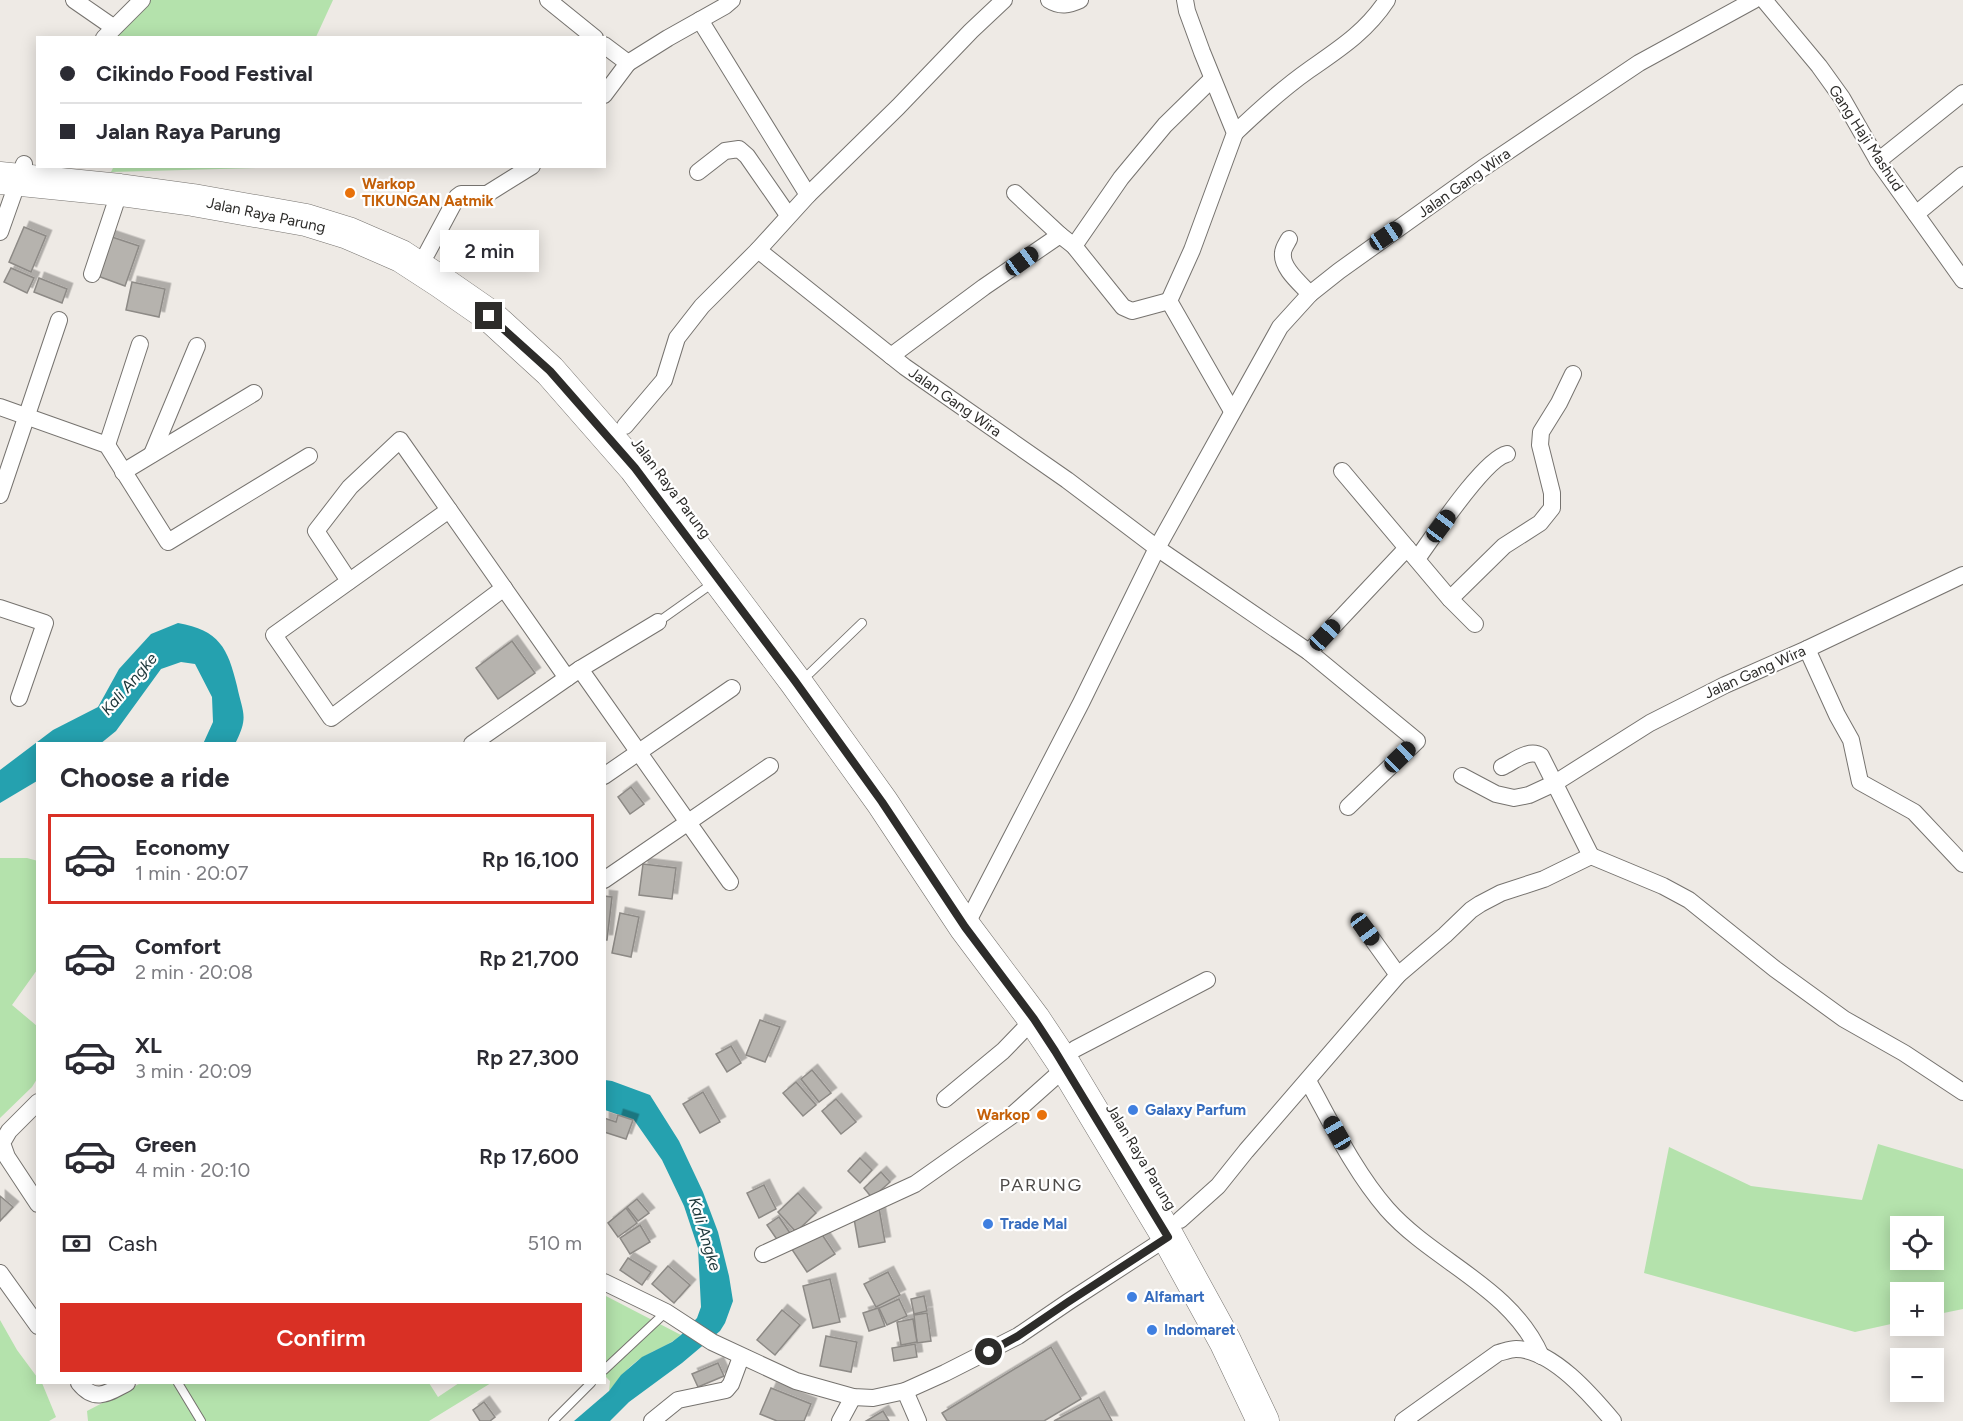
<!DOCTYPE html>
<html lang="en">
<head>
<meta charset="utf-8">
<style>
	:root { --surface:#fff; --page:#f2f2f3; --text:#2b2b33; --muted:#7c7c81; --line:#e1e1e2; --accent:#d93025 }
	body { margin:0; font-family:Figtree,sans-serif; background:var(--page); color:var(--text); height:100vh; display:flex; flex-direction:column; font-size:22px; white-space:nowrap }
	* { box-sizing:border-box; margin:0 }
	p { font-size:20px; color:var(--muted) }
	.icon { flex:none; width:33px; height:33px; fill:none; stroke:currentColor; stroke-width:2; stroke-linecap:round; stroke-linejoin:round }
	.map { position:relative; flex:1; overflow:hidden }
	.side { position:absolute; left:36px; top:742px; width:570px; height:642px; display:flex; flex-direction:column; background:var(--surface); border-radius:0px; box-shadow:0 3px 15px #0003 }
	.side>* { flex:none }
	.top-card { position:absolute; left:36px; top:36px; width:570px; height:132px; border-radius:0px; box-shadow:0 3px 15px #0003; display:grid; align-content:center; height:132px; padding:0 24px; background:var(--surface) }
	.controls { position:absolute; left:1890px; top:1216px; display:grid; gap:12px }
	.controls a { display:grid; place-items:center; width:54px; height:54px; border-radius:0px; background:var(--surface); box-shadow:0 3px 15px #0003; font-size:30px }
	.end { position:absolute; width:27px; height:27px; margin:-14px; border:8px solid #2d2c2a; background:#fff; box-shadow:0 0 0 3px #fff }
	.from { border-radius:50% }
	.bubble { position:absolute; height:42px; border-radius:0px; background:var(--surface); box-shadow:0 3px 15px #0003; font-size:20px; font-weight:600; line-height:42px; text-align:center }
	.car { position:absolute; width:18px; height:36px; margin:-18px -9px; border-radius:8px; box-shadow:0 0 4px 2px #0007; background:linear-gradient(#222 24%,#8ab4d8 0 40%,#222 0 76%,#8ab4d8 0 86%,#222 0) }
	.top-card b { display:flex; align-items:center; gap:21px; height:57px; font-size:22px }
	.top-card b+b { border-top:2px solid var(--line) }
	.top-card i { width:15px; height:15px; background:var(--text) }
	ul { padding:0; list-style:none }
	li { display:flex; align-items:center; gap:18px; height:90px; margin:0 12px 9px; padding:0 12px; border:3px solid transparent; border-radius:0px }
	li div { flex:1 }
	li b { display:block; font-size:22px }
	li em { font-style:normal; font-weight:600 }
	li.current { border-color:var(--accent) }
	li>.icon { width:54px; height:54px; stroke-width:1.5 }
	h2 { padding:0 24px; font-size:27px; line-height:72px }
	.pay { display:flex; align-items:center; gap:15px; height:66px; padding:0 24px; font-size:22px }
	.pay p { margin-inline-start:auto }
	.cta { display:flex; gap:12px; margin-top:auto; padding:12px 24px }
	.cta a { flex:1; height:69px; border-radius:0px; background:var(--accent); color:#fff; font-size:24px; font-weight:600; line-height:69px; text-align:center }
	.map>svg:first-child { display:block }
	.green { fill:#b4e2ac; fill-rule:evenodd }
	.water { fill:#25a1af }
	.building { fill:#b6b3ae; stroke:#8d8a86; stroke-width:1.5; filter:url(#shadow) }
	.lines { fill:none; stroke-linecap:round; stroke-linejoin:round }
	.lane-casing { stroke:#76736f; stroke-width:10 }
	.street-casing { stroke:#76736f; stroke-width:18 }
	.highway-casing { stroke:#76736f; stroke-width:33 }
	.lane { stroke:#fff; stroke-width:8 }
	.street { stroke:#fff; stroke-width:16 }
	.highway { stroke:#fff; stroke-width:32 }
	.route { stroke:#2d2c2a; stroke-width:8 }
	.food-dot { fill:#e8710a; stroke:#fff; stroke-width:2 }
	.shop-dot { fill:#3f7fe0; stroke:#fff; stroke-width:2 }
	.labels { text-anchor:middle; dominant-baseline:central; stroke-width:4.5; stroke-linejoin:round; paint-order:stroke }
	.street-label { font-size:15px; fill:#2d2c2a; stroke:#fff }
	.food-label { font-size:15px; font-weight:bold; fill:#c56008; stroke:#fff; text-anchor:start }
	.shop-label { font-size:15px; font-weight:bold; fill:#366cbe; stroke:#fff; text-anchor:start }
	.water-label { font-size:16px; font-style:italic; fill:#1c3639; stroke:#fff }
	.quarter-label { font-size:18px; letter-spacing:1.5px; fill:#4d4a47; stroke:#fff }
</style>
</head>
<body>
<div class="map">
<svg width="1963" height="1421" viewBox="0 0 1963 1421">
	<defs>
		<filter id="shadow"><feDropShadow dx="5.5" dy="-5.5" stdDeviation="0" flood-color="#0004"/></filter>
	</defs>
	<rect width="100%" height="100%" fill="#eeeae5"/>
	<g class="green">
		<path d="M141 0H333L316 37 107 38Z"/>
		<path d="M114 166H257V167L256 168 111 172Z"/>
		<path d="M0 858H27L38 861 37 970 12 1005 37 1026V1079L32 1087 0 1118Z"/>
		<path d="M1878 1144 1963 1169V1309L1934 1315V1293H1900V1322L1855 1332 1644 1273 1669 1147 1751 1186 1862 1200ZM1900 1227H1934V1260H1900Z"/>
		<path d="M604 1295 681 1335C670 1345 656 1349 643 1357 629 1365 619 1379 609 1391L610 1381 604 1375Z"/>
		<path d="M0 1320 17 1350 37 1377 38 1383H42L56 1417 49 1421H0Z"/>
		<path d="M141 1383H429L438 1397 459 1383H491L429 1421H88L87 1411Z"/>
	</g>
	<g class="water">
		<path d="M178 623C219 630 228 648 237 686 243 714 249 716 235 744H203L213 722 212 697 195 664 181 662 161 669 116 731 100 744H38L37 781 0 803V770L53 730 98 707 119 669 151 634Z"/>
		<path d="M605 1080 612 1081 650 1095 679 1141 703 1192 718 1232 729 1276 733 1301 725 1323 720 1331 682 1363 629 1402 610 1421H574L609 1391 621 1375 642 1357 672 1342 681 1335 697 1318 701 1307 698 1248 684 1206 662 1160 634 1120 605 1110Z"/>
	</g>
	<g class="building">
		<path d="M24 227 46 236 31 272 9 262Z"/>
		<path d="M109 236 139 246 125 286 95 275Z"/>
		<path d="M11 268 34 278 27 293 4 282Z"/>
		<path d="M39 278 67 289 62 303 34 292Z"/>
		<path d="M132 282 165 289 159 317 126 310Z"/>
		<path d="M512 641 535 673 498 699 476 668Z"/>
		<path d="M631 787 644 804 630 814 618 797Z"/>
		<path d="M643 864 676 868 672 899 639 895Z"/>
		<path d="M604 896 612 897 607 940H604Z"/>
		<path d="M620 913 639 917 631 957 612 953Z"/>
		<path d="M760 1020 780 1027 765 1062 746 1055Z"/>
		<path d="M731 1046 741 1063 727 1072 716 1054Z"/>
		<path d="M812 1070 831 1093 819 1102 801 1079Z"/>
		<path d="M796 1082 816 1105 803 1116 783 1093Z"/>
		<path d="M703 1092 720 1122 700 1133 683 1104Z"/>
		<path d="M836 1099 856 1122 841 1134 822 1111Z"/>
		<path d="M618 1115 633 1120 626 1139 604 1132V1118L616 1122Z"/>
		<path d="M860 1158 872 1170 860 1183 848 1171Z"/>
		<path d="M881 1172 890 1182 872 1198 864 1188Z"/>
		<path d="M764 1185 776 1209 759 1218 747 1193Z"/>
		<path d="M798 1193 816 1213 796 1232 778 1212Z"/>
		<path d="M0 1196 13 1207 0 1221Z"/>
		<path d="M637 1199 649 1213 638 1221 627 1207Z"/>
		<path d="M626 1208 637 1223 618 1237 608 1223Z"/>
		<path d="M879 1208 885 1242 859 1247 853 1213Z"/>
		<path d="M779 1217 790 1233 778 1241 767 1225Z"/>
		<path d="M640 1225 650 1242 630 1254 620 1238Z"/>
		<path d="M819 1230 835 1254 807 1272 791 1248Z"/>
		<path d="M628 1258 651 1272 642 1285 620 1270Z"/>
		<path d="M668 1266 690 1285 674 1303 652 1284Z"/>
		<path d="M888 1272 900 1295 876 1307 864 1284Z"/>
		<path d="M830 1279 840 1322 813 1328 803 1286Z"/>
		<path d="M924 1296 927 1311 914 1314 911 1299Z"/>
		<path d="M899 1299 907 1316 887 1325 879 1308Z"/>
		<path d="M878 1308 885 1326 869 1331 863 1313Z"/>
		<path d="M782 1310 800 1325 775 1355 757 1340Z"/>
		<path d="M927 1313 931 1341 917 1343 914 1315Z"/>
		<path d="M913 1319 917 1342 901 1345 897 1322Z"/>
		<path d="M826 1336 857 1342 851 1372 820 1366Z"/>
		<path d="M915 1344 917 1357 894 1361 892 1348Z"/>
		<path d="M1051 1347 1081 1399 1044 1421H947L942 1413Z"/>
		<path d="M718 1363 724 1376 698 1387 692 1374Z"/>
		<path d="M771 1388 811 1404 804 1421H777L760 1414Z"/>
		<path d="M1099 1397 1112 1421H1054Z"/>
		<path d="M484 1402 495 1417 490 1421H480L473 1410Z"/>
		<path d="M883 1411 889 1421H866Z"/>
	</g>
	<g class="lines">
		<g class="lane-casing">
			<g id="lane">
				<path d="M658 622 713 583"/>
				<path d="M810 673 862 623"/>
				<path d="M604 1370 666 1312"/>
				<path d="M178 1383 201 1421"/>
				<path d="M553 1421 591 1383"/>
			</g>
		</g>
		<g class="street-casing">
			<g id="street">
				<path d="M74 0 113 27"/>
				<path d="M548 0 595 38"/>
				<path d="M1049 0C1060 7 1069 5 1080 0"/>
				<path d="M1764 0 1819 66 1842 98 1878 161 1963 280"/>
				<path d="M700 20 808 195"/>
				<path d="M104 38 142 0"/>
				<path d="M604 45 628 63 604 95"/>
				<path d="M628 63 668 38 725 6 732 0"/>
				<path d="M1235 133C1258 111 1282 89 1309 70 1339 49 1366 32 1387 0"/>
				<path d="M1878 161 1963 93"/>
				<path d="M698 172 725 151 739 149 747 156 788 215"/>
				<path d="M1015 193 1060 235"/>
				<path d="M1916 214 1963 175"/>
				<path d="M0 232 24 164"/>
				<path d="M1289 239C1287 243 1283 248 1283 253 1281 268 1301 284 1310 294"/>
				<path d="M1074 246 1121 178 1165 125 1212 79"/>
				<path d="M758 250 905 367 1067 480 1157 548 1309 652 1417 741 1348 807"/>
				<path d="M427 253 457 197 461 194H487L532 166"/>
				<path d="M92 274 120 190"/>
				<path d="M1169 301 1192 250 1235 133 1202 52 1187 11 1185 0"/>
				<path d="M1169 301 1232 411"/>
				<path d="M891 356 984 287 1060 235 1074 246 1123 307 1132 311 1169 301"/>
				<path d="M0 407 107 445 168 542 309 456"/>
				<path d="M625 426 664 380 677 338 702 306 758 250 808 195 898 107 971 31 1004 0"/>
				<path d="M107 445 140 344"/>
				<path d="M152 454 197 346"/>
				<path d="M1342 471 1407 548"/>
				<path d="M123 472 254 393"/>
				<path d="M0 495 59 320"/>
				<path d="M449 510 274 635 331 718 504 588"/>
				<path d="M1417 559C1433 537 1484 459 1507 454"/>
				<path d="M349 581 316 531 350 487 400 440 567 678"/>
				<path d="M1450 599 1504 546 1540 523 1552 508V493L1540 445 1541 432 1559 403 1573 374"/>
				<path d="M0 608 45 623 19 698"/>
				<path d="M1807 649 1837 715 1851 740 1860 782 1914 812 1963 864"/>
				<path d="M1309 652 1407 548 1450 599 1475 624"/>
				<path d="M580 669 730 882"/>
				<path d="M472 744 580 669 658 622"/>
				<path d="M1502 767C1513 762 1529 748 1541 756L1591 856"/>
				<path d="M604 776 732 688"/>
				<path d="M1462 776 1496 794 1514 798 1529 795 1555 783 1650 723 1725 685 1807 649 1963 575"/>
				<path d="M604 880 770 766"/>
				<path d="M965 927 1081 703 1157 548 1280 327 1310 294 1339 271 1483 168 1639 63 1754 0"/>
				<path d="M1365 929 1398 975"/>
				<path d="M1075 1049 1207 980"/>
				<path d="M1308 1081C1332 1124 1354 1171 1387 1209 1434 1262 1511 1287 1541 1356"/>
				<path d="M945 1099 1003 1051 1034 1019"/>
				<path d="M38 1102 9 1131 2 1143 7 1157 38 1204"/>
				<path d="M1180 1220 1218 1186 1246 1151 1398 975 1445 935 1471 910 1480 904 1501 893 1544 879 1591 856 1663 886 1689 900 1775 969 1844 1019 1904 1053 1963 1092"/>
				<path d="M763 1254 915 1184 1010 1117 1066 1067"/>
				<path d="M0 1273 38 1326"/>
				<path d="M604 1282 666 1312 712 1342 796 1381 853 1397 873 1398 905 1391 945 1373 1018 1336 1068 1302 1168 1237"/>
				<path d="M79 1383C95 1403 108 1393 127 1383"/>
				<path d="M905 1391 918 1421"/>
				<path d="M652 1421 678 1400 726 1390 731 1384 741 1357"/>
				<path d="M840 1421 853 1397"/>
				<path d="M1403 1421 1498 1353C1503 1352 1510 1349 1516 1349 1552 1349 1592 1396 1613 1421"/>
			</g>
		</g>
		<g class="highway-casing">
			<path id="highway" d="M0 178 120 190 193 200 306 220 348 233 401 256 441 282 490 316 550 371 635 468 795 681 882 802 965 927 1034 1019 1066 1067 1168 1237 1225 1341 1263 1421"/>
		</g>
		<use href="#lane" class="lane"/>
		<use href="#street" class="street"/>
		<use href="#highway" class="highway"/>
	</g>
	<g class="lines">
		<path class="route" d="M489 316 550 371 635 468 795 681 882 802 965 927 1034 1019 1055 1051 1168 1237 1068 1302 1018 1336 989 1352"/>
	</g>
	<g class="food-dot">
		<circle cx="350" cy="193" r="6"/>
		<circle cx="1042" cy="1115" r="6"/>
	</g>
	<g class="shop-dot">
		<circle cx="1133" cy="1110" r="6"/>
		<circle cx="988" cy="1224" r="6"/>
		<circle cx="1132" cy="1297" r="6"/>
		<circle cx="1152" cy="1330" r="6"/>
	</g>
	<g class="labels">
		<g class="street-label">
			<text transform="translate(1866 138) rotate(57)">Gang Haji Mashud</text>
			<text transform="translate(1464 183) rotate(-35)">Jalan Gang Wira</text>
			<text transform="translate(266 215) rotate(12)">Jalan Raya Parung</text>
			<text transform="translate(955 402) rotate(35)">Jalan Gang Wira</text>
			<text transform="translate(671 488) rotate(53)">Jalan Raya Parung</text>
			<text transform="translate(1755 672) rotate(-24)">Jalan Gang Wira</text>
			<text transform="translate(1141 1157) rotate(59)">Jalan Raya Parung</text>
		</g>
		<g class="food-label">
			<text x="362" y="184">Warkop<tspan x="362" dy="17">TIKUNGAN Aatmik</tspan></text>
			<text x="1030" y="1115" text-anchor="end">Warkop</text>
		</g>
		<g class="shop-label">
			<text x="1145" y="1110">Galaxy Parfum</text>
			<text x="1000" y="1224">Trade Mal</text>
			<text x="1144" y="1297">Alfamart</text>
			<text x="1164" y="1330">Indomaret</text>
		</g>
		<g class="water-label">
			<text transform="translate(129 684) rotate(-49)">Kali Angke</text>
			<text transform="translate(705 1234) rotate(73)">Kali Angke</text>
		</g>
		<g class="quarter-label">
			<text x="1041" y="1185">PARUNG</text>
		</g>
	</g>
</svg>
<div class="controls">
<a><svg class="icon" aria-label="locate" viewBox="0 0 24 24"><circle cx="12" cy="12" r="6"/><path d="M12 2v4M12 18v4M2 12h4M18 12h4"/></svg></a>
<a>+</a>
<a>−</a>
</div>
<i class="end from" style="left:989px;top:1352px"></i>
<i class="end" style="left:489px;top:316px"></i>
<div class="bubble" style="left:440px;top:230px;width:99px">2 min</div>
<i class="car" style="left:1386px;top:236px;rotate:56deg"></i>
<i class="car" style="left:1022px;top:261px;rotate:54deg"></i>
<i class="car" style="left:1441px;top:526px;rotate:37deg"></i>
<i class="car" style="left:1325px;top:635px;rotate:43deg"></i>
<i class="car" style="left:1400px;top:757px;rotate:46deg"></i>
<i class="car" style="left:1365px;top:929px;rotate:144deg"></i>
<i class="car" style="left:1337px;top:1133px;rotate:330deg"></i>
<div class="top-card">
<b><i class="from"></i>Cikindo Food Festival</b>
<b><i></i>Jalan Raya Parung</b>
</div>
<section class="side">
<h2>Choose a ride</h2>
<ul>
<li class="current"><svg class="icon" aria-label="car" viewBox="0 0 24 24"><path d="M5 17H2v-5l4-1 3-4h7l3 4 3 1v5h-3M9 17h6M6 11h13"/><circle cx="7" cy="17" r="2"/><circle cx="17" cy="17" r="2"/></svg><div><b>Economy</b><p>1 min · 20:07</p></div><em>Rp 16,100</em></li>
<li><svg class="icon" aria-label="car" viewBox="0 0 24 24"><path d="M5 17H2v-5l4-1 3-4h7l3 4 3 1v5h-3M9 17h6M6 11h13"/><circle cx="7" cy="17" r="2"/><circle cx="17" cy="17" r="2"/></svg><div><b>Comfort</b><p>2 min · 20:08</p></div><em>Rp 21,700</em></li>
<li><svg class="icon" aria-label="car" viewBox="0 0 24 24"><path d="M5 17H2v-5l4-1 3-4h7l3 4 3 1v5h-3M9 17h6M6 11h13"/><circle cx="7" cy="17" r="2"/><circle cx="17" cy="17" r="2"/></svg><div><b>XL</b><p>3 min · 20:09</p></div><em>Rp 27,300</em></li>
<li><svg class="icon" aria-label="car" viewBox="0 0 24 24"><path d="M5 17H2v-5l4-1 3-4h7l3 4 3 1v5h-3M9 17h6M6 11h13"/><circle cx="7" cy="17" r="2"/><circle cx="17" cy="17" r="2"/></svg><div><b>Green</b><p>4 min · 20:10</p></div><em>Rp 17,600</em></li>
</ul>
<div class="pay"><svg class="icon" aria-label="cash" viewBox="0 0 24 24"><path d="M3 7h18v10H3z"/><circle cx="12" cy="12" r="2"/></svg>Cash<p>510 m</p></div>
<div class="cta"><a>Confirm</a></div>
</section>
</div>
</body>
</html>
